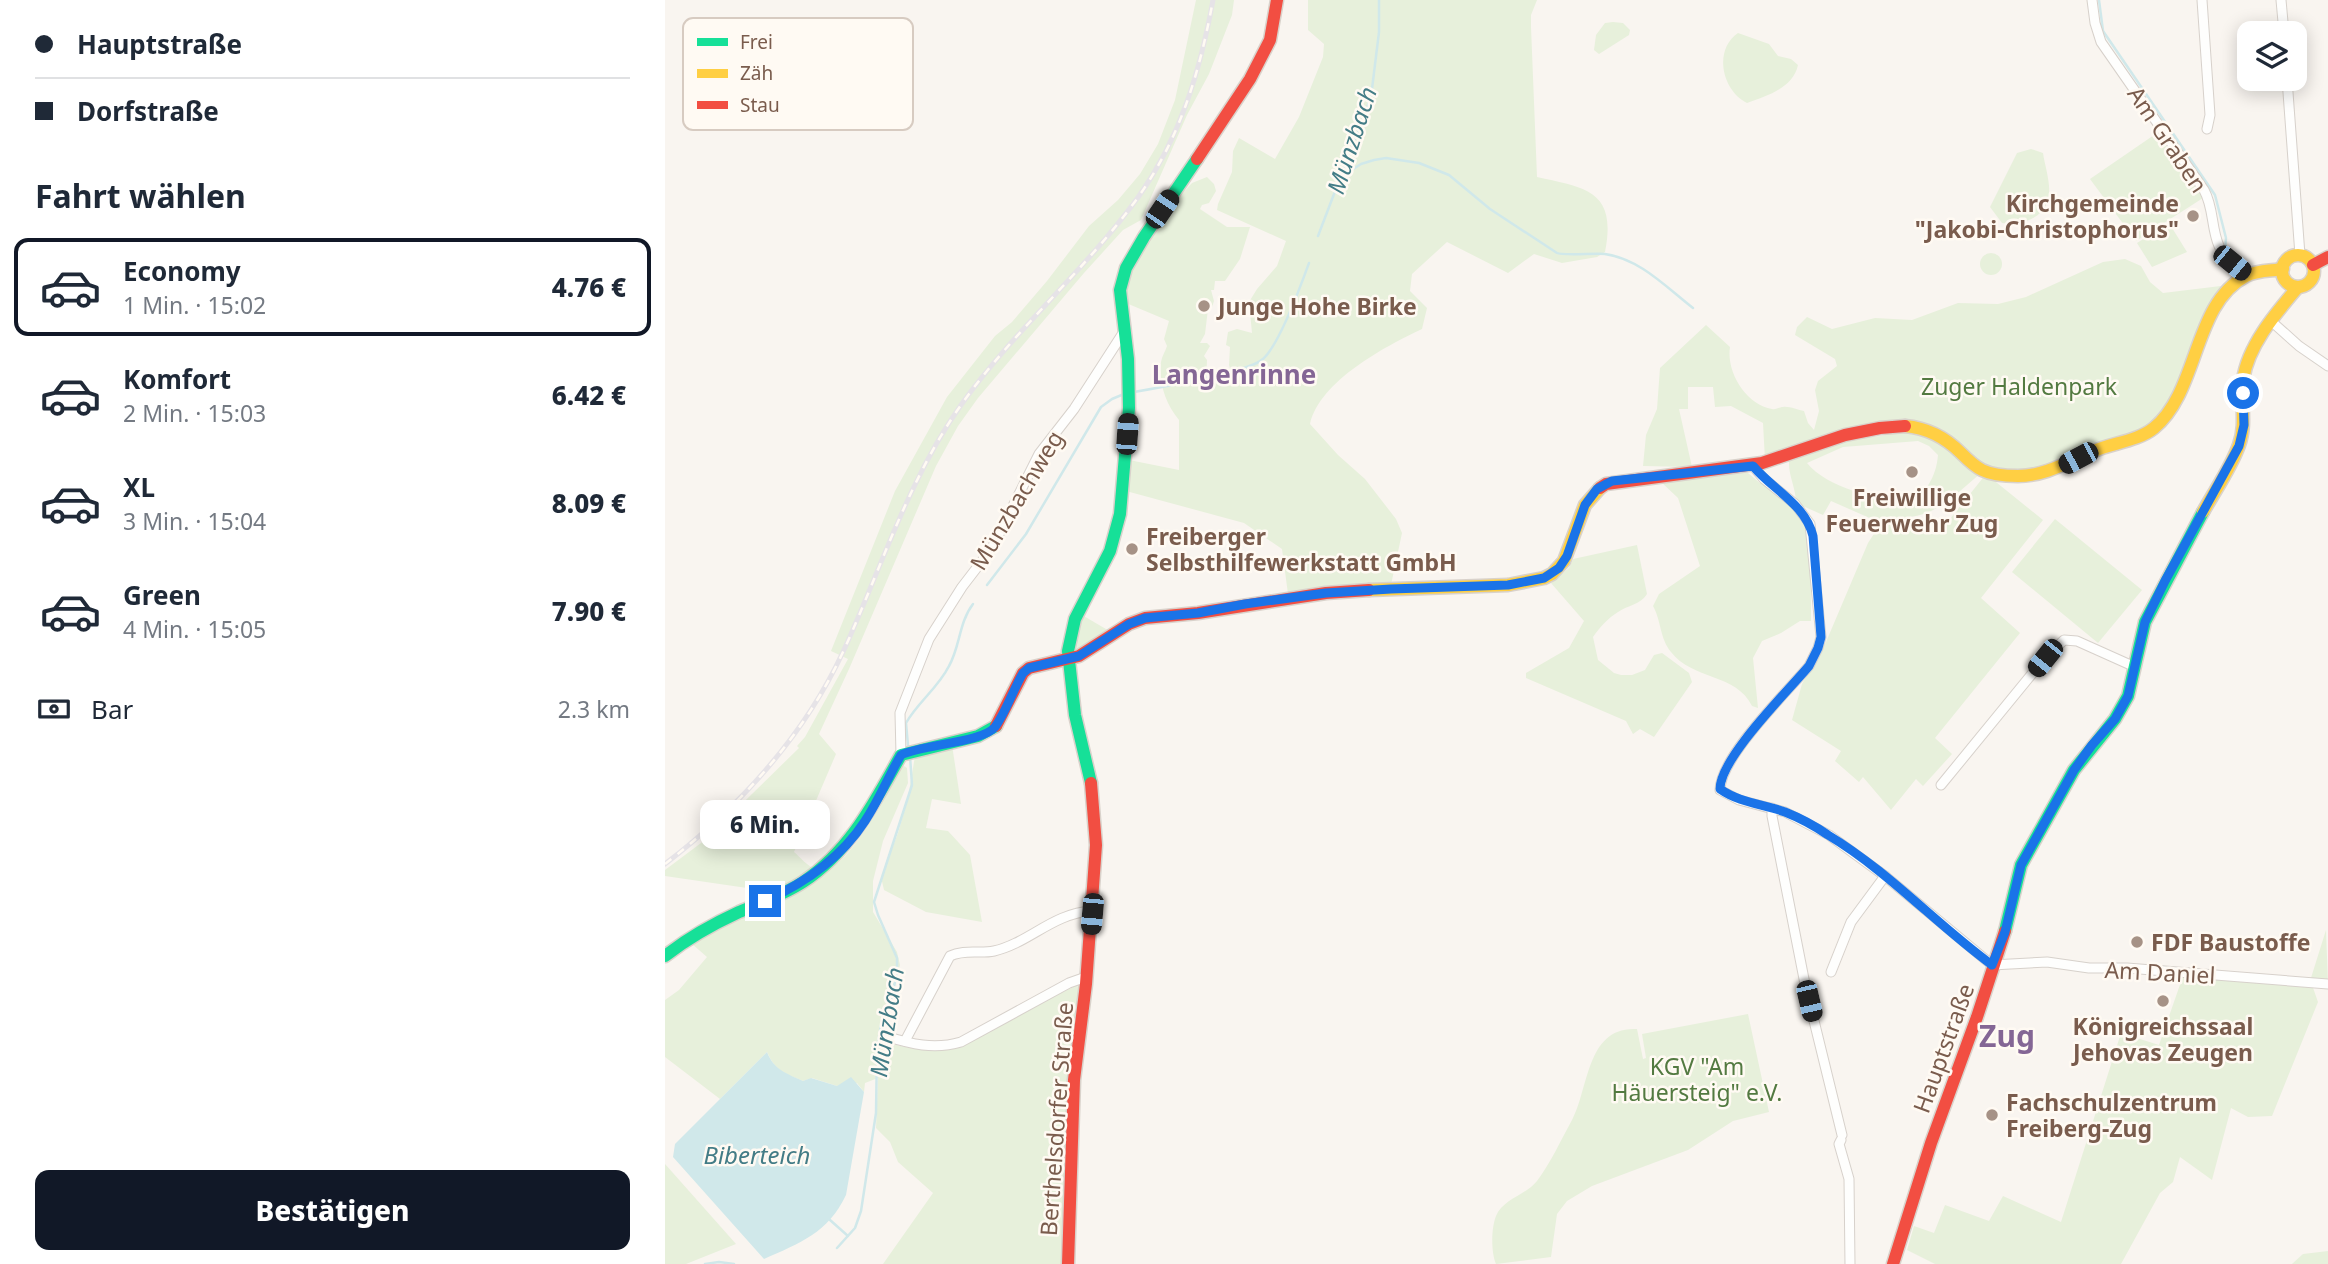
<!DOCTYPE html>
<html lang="de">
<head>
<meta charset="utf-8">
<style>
	:root { --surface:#fff; --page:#f6f6f7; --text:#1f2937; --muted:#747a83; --line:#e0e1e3; --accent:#111827 }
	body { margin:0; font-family:"Noto Sans",sans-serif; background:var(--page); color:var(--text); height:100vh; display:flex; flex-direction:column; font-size:26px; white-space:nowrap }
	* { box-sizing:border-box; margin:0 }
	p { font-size:23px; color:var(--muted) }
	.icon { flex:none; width:38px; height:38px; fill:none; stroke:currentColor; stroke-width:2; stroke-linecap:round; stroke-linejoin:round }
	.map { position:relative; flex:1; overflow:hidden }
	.details { display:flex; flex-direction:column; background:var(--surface); width:665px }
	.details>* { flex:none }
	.top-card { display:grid; align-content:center; height:154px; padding:0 35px; background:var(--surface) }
	.controls { position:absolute; left:1572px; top:21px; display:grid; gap:14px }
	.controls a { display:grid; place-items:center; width:70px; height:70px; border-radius:14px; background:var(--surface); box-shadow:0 4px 18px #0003; font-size:35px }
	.end { position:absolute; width:32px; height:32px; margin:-16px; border:9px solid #1a73e8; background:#fff; box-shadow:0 0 0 4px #fff }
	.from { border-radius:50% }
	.bubble { position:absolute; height:49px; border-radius:14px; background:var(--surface); box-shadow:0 4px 18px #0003; font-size:23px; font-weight:800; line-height:49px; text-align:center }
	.car { position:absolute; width:21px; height:42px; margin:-21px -10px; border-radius:9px; box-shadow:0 0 5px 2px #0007; background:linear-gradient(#222 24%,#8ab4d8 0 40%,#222 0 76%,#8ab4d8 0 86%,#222 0) }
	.top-card b { display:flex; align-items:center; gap:24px; height:66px; font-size:26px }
	.top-card b+b { border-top:2px solid var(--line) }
	.top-card i { width:18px; height:18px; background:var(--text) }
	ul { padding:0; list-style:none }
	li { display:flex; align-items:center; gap:21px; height:98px; margin:0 14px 10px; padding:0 21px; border:4px solid transparent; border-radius:14px }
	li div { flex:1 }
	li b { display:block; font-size:26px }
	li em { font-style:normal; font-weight:800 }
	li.selected { border-color:var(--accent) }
	li>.icon { width:63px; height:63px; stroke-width:1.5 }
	h2 { padding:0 35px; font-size:32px; line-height:84px }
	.pay { display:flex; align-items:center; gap:18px; height:77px; padding:0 35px; font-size:26px }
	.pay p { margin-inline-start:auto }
	.action { display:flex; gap:14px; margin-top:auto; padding:14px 35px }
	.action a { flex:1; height:80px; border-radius:14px; background:var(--accent); color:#fff; font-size:28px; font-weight:800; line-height:80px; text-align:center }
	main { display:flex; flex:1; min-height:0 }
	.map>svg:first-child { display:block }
	.green { fill:#e7f0db; fill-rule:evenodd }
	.water { fill:#d0e8ea }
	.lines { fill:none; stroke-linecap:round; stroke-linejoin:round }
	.stream { stroke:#d0e8ea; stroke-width:2.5 }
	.street-casing { stroke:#d7d1cb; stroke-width:11 }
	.fast-casing { stroke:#d9d2cb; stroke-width:15 }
	.slow-casing { stroke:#d9d2cb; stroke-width:15 }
	.jam-casing { stroke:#d9d2cb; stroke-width:15 }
	.street { stroke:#fefefd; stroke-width:9 }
	.fast { stroke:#16e098; stroke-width:12 }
	.slow { stroke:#ffcf43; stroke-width:12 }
	.jam { stroke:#f24e42; stroke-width:12 }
	.rail-casing { stroke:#e6e3e7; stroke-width:5 }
	.rail { stroke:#fffaf3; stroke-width:2.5; stroke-dasharray:8; stroke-linecap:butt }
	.route { stroke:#1a73e8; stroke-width:9 }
	.poi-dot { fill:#a69286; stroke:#fffaf3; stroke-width:2.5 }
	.labels { text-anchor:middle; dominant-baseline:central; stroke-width:5; stroke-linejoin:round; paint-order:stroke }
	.street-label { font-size:23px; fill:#7a5c4d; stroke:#fffaf3 }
	.poi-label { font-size:23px; font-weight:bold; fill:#7a5c4d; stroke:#fffaf3; text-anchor:start }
	.park-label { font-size:23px; fill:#537a41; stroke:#fffaf3 }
	.water-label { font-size:24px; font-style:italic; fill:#437c86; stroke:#fffaf3 }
	.quarter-label { font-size:26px; font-weight:bold; fill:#846695; stroke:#fffaf3 }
	.district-label { font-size:30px; font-weight:bold; fill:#846695; stroke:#fffaf3 }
	.key { fill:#fffaf3; stroke:#d7cbc1; stroke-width:2 }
	.key-label { font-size:19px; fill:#7a5c4d }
</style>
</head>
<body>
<main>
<section class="details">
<div class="top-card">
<b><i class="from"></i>Hauptstraße</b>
<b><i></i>Dorfstraße</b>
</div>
<h2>Fahrt wählen</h2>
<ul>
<li class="selected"><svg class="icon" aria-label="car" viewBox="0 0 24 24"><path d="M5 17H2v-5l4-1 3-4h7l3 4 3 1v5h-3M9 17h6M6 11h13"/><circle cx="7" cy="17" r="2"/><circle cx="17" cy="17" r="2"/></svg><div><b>Economy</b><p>1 Min. · 15:02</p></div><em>4.76 €</em></li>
<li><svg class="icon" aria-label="car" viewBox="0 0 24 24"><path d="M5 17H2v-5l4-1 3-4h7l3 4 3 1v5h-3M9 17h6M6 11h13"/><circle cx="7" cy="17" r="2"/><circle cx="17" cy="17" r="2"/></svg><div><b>Komfort</b><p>2 Min. · 15:03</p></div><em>6.42 €</em></li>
<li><svg class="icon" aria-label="car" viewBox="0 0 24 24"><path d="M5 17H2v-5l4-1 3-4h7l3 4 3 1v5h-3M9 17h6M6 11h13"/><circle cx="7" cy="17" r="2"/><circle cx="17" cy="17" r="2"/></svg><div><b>XL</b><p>3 Min. · 15:04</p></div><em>8.09 €</em></li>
<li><svg class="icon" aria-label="car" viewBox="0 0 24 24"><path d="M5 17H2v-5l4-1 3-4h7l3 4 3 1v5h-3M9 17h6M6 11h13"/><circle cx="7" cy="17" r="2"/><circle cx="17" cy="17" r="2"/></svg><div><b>Green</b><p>4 Min. · 15:05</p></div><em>7.90 €</em></li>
</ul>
<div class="pay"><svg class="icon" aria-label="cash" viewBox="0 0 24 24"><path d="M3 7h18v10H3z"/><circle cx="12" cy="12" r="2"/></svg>Bar<p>2.3 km</p></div>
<div class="action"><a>Bestätigen</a></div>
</section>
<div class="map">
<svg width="1663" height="1264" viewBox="0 0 1663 1264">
	<rect width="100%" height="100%" fill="#f9f5f0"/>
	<g class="green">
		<path d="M531 0H569L567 15 544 74 522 115 476 220 458 230 419 273 313 398 293 426 271 466 184 669 154 734 171 754 129 852C135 857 143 867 151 869 181 881 224 786 236 764L242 768 243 783 218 841 208 881V912L232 952 235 965 217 1041C239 1048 261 1051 284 1049L416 983 405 1091 399 1180 400 1264H218L268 1193 233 1162 225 1142 211 1128 213 1078 200 1083 199 1092 192 1083 172 1086 147 1078 138 1081C119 1073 111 1072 102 1052L55 1099 0 1057V1000L14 990 42 957 19 937 110 892 0 876V870L40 840 134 748 132 746 140 737 183 659 166 651 230 491 282 397 330 336 347 322 382 281 424 226 453 200 475 174 493 144 510 100Z"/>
		<path d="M643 0H872L866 15V27L872 177C922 188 952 191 940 252L932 257 897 263 869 254 843 273 782 242 747 274 745 291 762 308 757 329C719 347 655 381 645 424L673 455 700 479 731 519 737 533 726 585 623 594 617 549 579 523 461 491 464 460 514 470V420C500 403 494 384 496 362 497 356 500 352 502 346L499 339 504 321 461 303 460 288 467 265 512 199 527 183 542 177 549 184 551 191 544 203 537 205 535 209 562 227H585L575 259 560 281H550L549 290H546L549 301 547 307 543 309 540 334 535 343H542L545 346 539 356 542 360 541 383 545 384 567 376 564 365 565 347 561 345 563 332 572 329 587 333 584 302 592 289 612 266 621 241 552 210 553 204 567 172 568 151 574 138 610 159 634 117 658 57 659 44 643 30Z"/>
		<path d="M948 22 958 23 965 30 964 35 934 54 929 50 931 35 940 23Z"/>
		<path d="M1073 33 1104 44 1113 56 1126 59 1133 65C1128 88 1102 96 1082 103 1057 91 1048 50 1073 33Z"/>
		<path d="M1492 133 1538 198 1471 241 1425 179Z"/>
		<path d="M1366 149 1378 153C1380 167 1387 186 1383 199 1379 219 1354 226 1337 223L1325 207 1352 153Z"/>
		<path d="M1504 223 1522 252 1487 267 1472 243Z"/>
		<circle cx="1326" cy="264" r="11"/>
		<path d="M1460 259 1476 266 1485 282 1498 293 1564 285 1507 402 1487 428 1375 470 1351 473 1329 469 1305 460 1286 441 1230 424 1100 460 1098 423 1066 406 1050 407 1048 387H1023V409H1014L1027 467 978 466 981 435 992 409 995 368 1041 325 1065 347C1061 372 1081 405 1107 409 1111 410 1114 407 1118 407 1124 406 1133 410 1139 411L1143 423 1149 430 1154 411 1150 390 1153 381 1172 366 1170 359 1130 335 1132 327 1142 317 1167 329 1210 318 1247 320 1293 303 1333 304 1361 297 1438 262Z"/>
		<path d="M1245 430 1272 438 1316 473C1294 491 1274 514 1245 517L1243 520 1281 524 1321 474 1378 520 1316 598 1355 633 1270 738 1287 754 1258 786 1251 779 1226 810 1198 777 1194 782 1170 761 1176 751 1127 720 1137 684 1161 642 1203 543 1216 523 1166 501 1158 515 1131 503C1131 488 1123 475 1124 460L1167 440 1216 436ZM1253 441 1264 446 1273 455C1271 478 1261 493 1241 505 1212 498 1162 488 1142 463L1178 447Z"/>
		<path d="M1077 471 1083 473 1095 483 1097 482C1112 494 1131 507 1140 523 1147 537 1146 601 1146 621H1135L1116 633 1097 641 1088 658 1093 708 1087 706C1071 673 1027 680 1006 652 995 639 996 620 988 606L994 594 1035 566 1013 498 995 481Z"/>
		<path d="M1390 519 1477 590 1433 643 1347 572Z"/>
		<path d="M972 545 982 594C975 605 963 605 953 612 943 618 935 627 928 637L933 660 949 673 956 675H967L980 670 989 655 997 653 1024 673 1027 682 989 737 975 729 968 734 961 721 861 678V673L904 648 919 621 886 583 904 568 908 559Z"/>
		<path d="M417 615 446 632 413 653 409 651Z"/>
		<path d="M287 745 296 804 267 799 261 828 283 831 305 855 317 922 261 912 219 890 216 877 233 833 243 798 250 756Z"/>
		<path d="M1661 930 1663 984 1646 982 1653 1002 1607 1116 1583 1117 1566 1108 1547 1180 1515 1157 1508 1182 1495 1193 1456 1264H1270L1242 1250 1249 1226 1269 1233 1280 1205 1324 1221 1338 1196 1396 1222 1456 1033 1494 1045 1518 976 1530 980 1551 977 1645 981Z"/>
		<path d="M1083 1014 1104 1112 1068 1121 1023 1150 927 1186 902 1201 892 1214 886 1257 831 1264C826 1252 826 1229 831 1216 838 1199 861 1195 872 1181 885 1164 896 1140 907 1120 924 1089 921 1026 972 1029L978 1059 981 1058 977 1034Z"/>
		<path d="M0 1164 71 1244 21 1264H0Z"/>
		<path d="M1663 1251V1264H1627L1638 1254Z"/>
	</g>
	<path class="water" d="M102 1052C109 1070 121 1073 138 1081L146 1078 172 1086 186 1077 199 1092 181 1195C163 1233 135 1243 99 1259L8 1157 10 1144Z"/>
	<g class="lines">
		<g class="stream">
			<path d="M1434 0 1438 31 1550 195 1561 238 1560 250"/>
			<path d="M676 177 696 164 709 160 721 158 754 163 784 175 825 209 892 253C898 256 928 253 940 254 975 259 1001 287 1028 308"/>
			<path d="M653 236 706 97 714 32V0"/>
			<path d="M469 392C492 388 584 372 598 359 615 344 636 285 644 263"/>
			<path d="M322 585 361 534 436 407 447 399 459 394"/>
			<path d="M243 745 241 723C253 702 273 688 284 666 295 647 294 622 308 604"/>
			<path d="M165 1220 183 1236"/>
			<path d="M172 1248 190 1228 196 1211 211 1113 212 1048 216 1025 226 1001 232 972V958L213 915 209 902 247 785 245 756"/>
			<path d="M40 1264 54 1262 69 1264"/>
		</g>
		<g class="street-casing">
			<g id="street">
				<path d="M1427 0 1430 23 1436 42 1539 190C1549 208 1546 228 1554 246 1560 259 1573 265 1580 276"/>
				<path d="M1537 0 1545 115 1542 129"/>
				<path d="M1616 0 1619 33"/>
				<path d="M1622 79 1635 255"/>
				<path d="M1606 321 1634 346 1663 366"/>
				<path d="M1088 466 1099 479 1130 504 1145 524 1156 637 1153 648 1144 666C1122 692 1055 757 1055 790L1074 800 1120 812 1164 835 1220 876 1327 965 1382 962 1424 968H1462L1663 984"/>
				<path d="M236 755 235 713 264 639 297 587 327 548 374 454 409 409 460 330"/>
				<path d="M1276 785 1380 658 1399 640 1412 641 1470 667"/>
				<path d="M1107 808V816L1140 984 1177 1135"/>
				<path d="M1166 972 1186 922 1220 876"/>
				<path d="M220 1036C246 1044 269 1050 296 1042L404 983 421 977"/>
				<path d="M240 1041 285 956C299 949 315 954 329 951 364 943 388 913 427 911"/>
				<path d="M1176 1140 1174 1144 1184 1179 1185 1264"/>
			</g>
		</g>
		<g class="fast-casing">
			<g id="fast">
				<path d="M426 783 410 715 403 651 410 619 445 551 455 514 464 408 463 359 455 290 461 268 479 237 532 159"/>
				<path d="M1340 931 1356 865 1409 770 1450 719 1463 696 1480 622 1538 512"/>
				<path d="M0 956C23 938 48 924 74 912 96 903 118 895 138 882 185 851 209 803 236 755L313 736 331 726"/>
			</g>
		</g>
		<g class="slow-casing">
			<g id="slow">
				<circle cx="1633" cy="271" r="16"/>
				<path d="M1240 426C1263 428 1280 437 1296 453 1302 459 1309 466 1317 470 1327 475 1342 476 1353 476 1381 476 1404 461 1429 451 1447 443 1473 441 1489 428 1534 391 1528 303 1581 276 1592 270 1606 271 1618 269"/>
				<path d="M1538 512C1550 490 1566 468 1574 445 1582 424 1575 401 1578 380 1583 345 1611 313 1633 287"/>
				<path d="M704 590 843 585 879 578 887 574 899 561 920 505 935 488"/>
			</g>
		</g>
		<g class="jam-casing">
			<g id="jam">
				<path d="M532 159 585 79 605 40 612 0"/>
				<path d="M1648 265 1663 257"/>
				<path d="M935 488 941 484 1097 463 1180 435 1215 428 1240 426"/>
				<path d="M331 726 358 673 364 668 414 656 464 624 480 618 533 613 661 593 704 590"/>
				<path d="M403 1264 409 1080 421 984 431 845 426 783"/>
				<path d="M1228 1264 1266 1143 1312 1017 1340 931"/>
			</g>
		</g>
		<use href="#street" class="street"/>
		<use href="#fast" class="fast"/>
		<use href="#slow" class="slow"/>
		<use href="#jam" class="jam"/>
		<g class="rail-casing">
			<path id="rail" d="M0 864C74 807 138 738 178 652 216 569 243 480 296 405 349 330 421 270 474 196 516 136 535 71 548 0"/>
		</g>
		<use href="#rail" class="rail"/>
	</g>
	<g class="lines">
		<path class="route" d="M100 901C140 883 176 858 200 821 214 800 223 777 236 755 258 744 317 743 330 727 340 714 349 688 358 673L364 668 414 656 464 624 480 618 533 613 580 604 661 593 726 589 843 585 879 578 894 568 902 556 920 505 932 489 947 481 1088 466C1108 490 1140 504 1148 536L1156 637 1153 648 1144 666C1123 691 1055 758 1055 789 1075 803 1098 804 1120 812 1135 818 1150 826 1163 835 1223 871 1271 924 1327 965L1340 932 1356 865 1409 770 1427 745 1450 719 1463 696 1480 622 1500 581 1574 446 1579 425 1578 393"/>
	</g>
	<g class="poi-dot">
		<circle cx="1528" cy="216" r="7"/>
		<circle cx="539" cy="306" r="7"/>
		<circle cx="1247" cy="472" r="7"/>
		<circle cx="467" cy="549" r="7"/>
		<circle cx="1472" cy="942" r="7"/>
		<circle cx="1498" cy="1001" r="7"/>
		<circle cx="1327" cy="1115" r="7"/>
	</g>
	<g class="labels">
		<g class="street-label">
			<text transform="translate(1503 139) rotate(56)">Am Graben</text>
			<text transform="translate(351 500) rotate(-59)">Münzbachweg</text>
			<text transform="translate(1495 972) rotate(3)">Am Daniel</text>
			<text transform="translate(1278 1048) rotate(-70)">Hauptstraße</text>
			<text transform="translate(391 1119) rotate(-86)">Berthelsdorfer Straße</text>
		</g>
		<g class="poi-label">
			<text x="1514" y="203" text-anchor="end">Kirchgemeinde<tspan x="1514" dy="26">"Jakobi-Christophorus"</tspan></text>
			<text x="553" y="306">Junge Hohe Birke</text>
			<text x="1247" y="497" text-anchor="middle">Freiwillige<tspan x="1247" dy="26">Feuerwehr Zug</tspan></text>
			<text x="481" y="536">Freiberger<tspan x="481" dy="26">Selbsthilfewerkstatt GmbH</tspan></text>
			<text x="1486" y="942">FDF Baustoffe</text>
			<text x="1498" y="1026" text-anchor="middle">Königreichssaal<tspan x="1498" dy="26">Jehovas Zeugen</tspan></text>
			<text x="1341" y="1102">Fachschulzentrum<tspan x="1341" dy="26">Freiberg-Zug</tspan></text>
		</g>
		<g class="park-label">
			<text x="1354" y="386">Zuger Haldenpark</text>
			<text x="1032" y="1066">KGV "Am<tspan x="1032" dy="26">Häuersteig" e.V.</tspan></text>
		</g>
		<g class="water-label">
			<text transform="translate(686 140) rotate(-72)">Münzbach</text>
			<text transform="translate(221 1022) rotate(-81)">Münzbach</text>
			<text x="92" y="1154">Biberteich</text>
		</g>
		<g class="quarter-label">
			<text x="569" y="374">Langenrinne</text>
		</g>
		<g class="district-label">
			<text x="1342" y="1035">Zug</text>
		</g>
	</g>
	<rect x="18" y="18" width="230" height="112" rx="10" class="key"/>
	<rect x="32" y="38" width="31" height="8" fill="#16e098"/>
	<rect x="32" y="69" width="31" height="9" fill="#ffcf43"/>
	<rect x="32" y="101" width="31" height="8" fill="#f24e42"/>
	<g class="key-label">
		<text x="75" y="49">Frei</text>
		<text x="75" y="80">Zäh</text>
		<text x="75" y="112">Stau</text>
	</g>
</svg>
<div class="controls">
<a><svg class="icon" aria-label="layers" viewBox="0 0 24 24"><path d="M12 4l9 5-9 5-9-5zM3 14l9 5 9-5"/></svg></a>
</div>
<i class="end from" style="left:1578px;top:393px"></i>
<i class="end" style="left:100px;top:901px"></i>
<div class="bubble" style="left:35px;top:800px;width:130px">6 Min.</div>
<i class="car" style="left:497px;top:209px;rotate:34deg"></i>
<i class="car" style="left:1567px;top:263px;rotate:129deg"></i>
<i class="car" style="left:462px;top:434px;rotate:4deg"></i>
<i class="car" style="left:1413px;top:458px;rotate:242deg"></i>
<i class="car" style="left:1380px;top:658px;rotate:219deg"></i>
<i class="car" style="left:427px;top:914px;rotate:185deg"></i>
<i class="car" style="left:1144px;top:1001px;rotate:167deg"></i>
</div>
</main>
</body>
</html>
